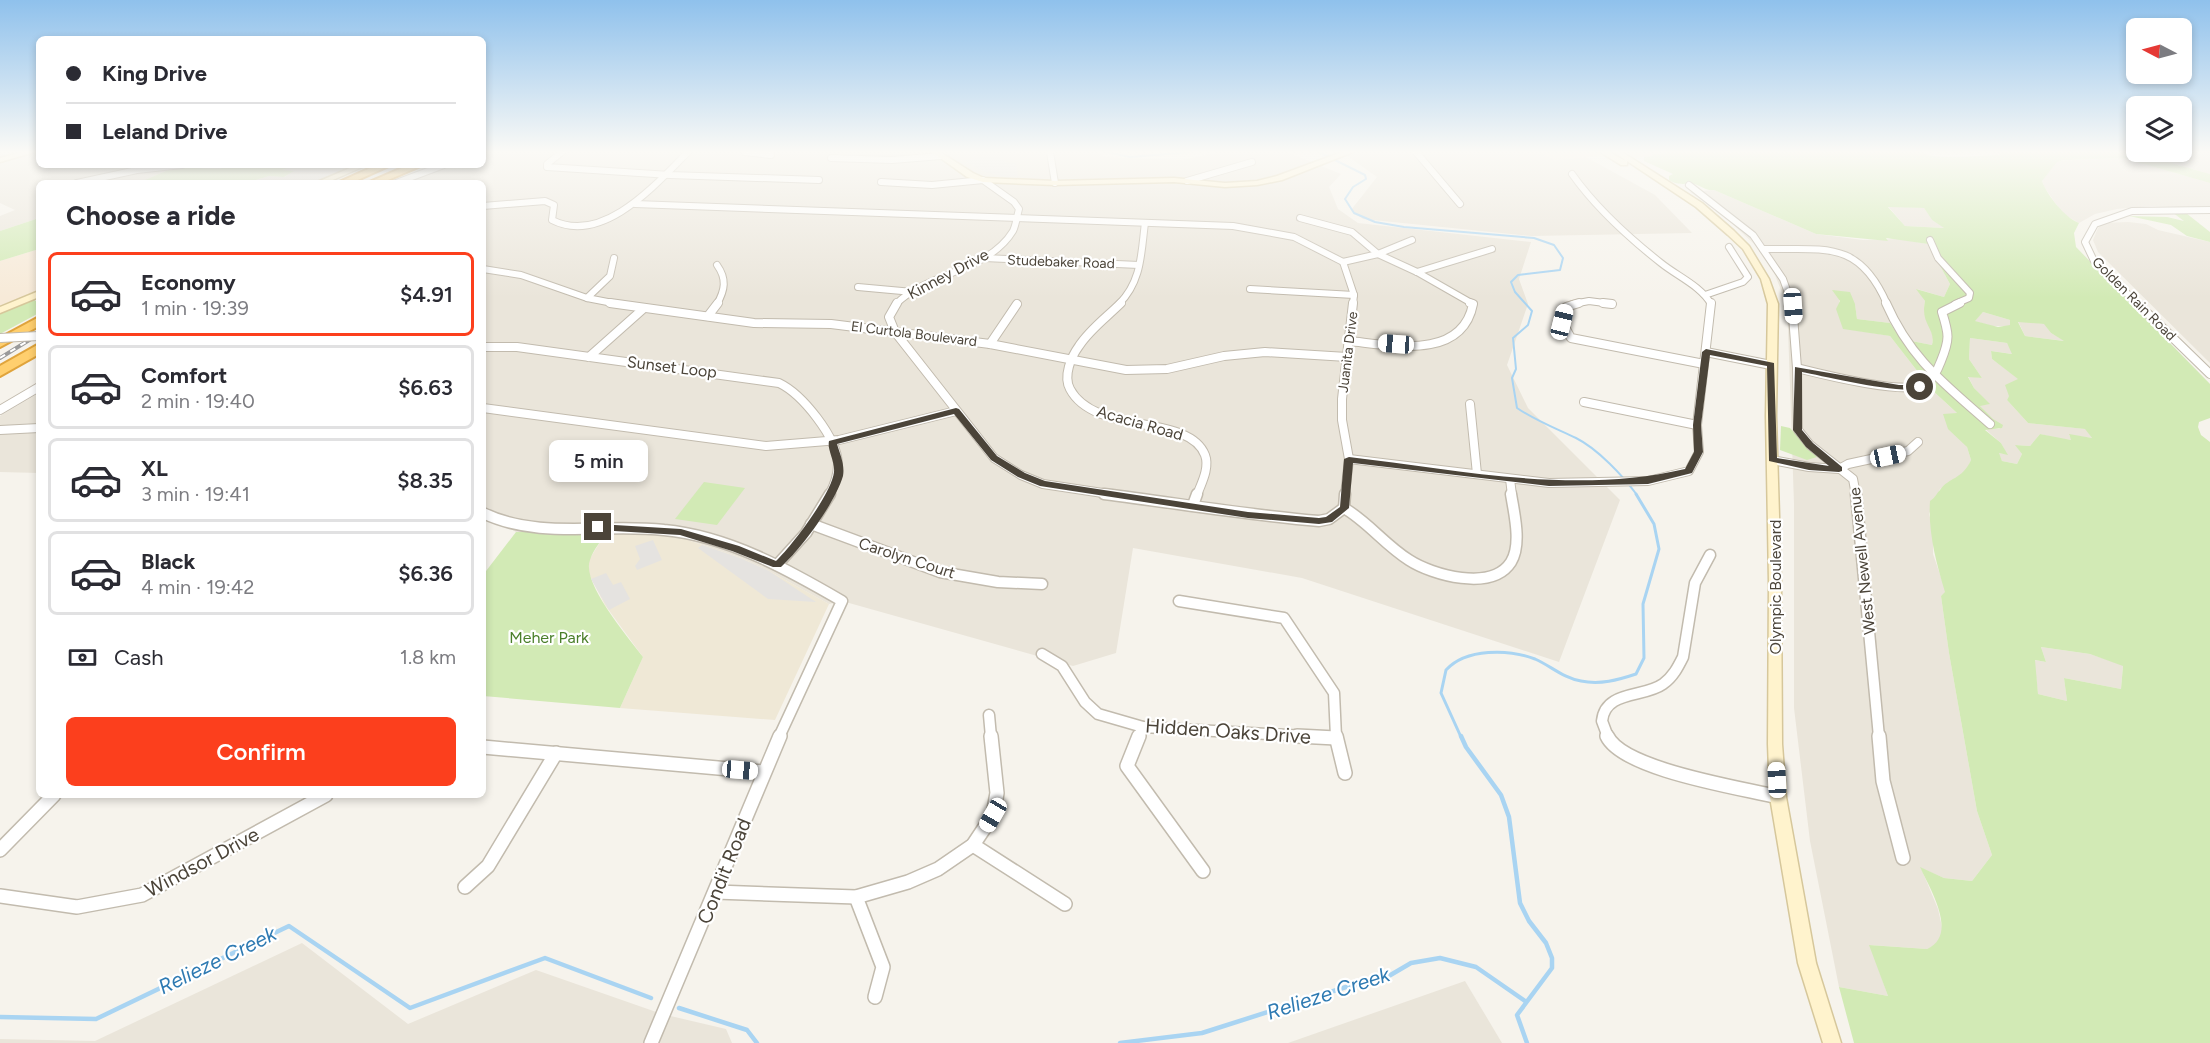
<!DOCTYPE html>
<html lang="en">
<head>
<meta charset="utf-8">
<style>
	:root { --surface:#fff; --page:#f7f7f7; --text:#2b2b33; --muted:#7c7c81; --line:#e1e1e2; --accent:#fc3f1d }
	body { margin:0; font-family:Figtree,sans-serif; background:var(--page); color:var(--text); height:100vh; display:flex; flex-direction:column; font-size:22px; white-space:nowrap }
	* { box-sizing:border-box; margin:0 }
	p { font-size:20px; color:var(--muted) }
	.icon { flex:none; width:33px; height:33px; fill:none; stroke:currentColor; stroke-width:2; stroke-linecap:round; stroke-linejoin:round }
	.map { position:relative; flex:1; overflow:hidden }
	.panel { position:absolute; left:36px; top:180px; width:450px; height:618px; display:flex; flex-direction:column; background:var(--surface); border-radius:9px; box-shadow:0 3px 9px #0003 }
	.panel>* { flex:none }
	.top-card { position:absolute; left:36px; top:36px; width:450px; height:132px; border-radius:9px; box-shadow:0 3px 9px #0003; display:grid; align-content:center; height:132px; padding:0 30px; background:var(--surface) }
	.needle { width:39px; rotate:276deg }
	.fabs { position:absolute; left:2126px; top:18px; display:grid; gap:12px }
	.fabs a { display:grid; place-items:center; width:66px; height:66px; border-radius:9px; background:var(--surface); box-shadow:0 3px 9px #0003; font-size:30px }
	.end { position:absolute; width:27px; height:27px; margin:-14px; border:8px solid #4b4439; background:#fff; box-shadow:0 0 0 3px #fff }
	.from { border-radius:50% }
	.bubble { position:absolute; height:42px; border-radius:9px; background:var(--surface); box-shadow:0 3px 9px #0003; font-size:20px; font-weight:600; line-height:42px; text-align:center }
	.car { position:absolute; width:18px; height:36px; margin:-18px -9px; border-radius:8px; box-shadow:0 0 4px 2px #0007; background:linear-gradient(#fff 24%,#345 0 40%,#fff 0 76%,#345 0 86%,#fff 0) }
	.top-card b { display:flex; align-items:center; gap:21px; height:57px; font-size:22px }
	.top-card b+b { border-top:2px solid var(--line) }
	.top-card i { width:15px; height:15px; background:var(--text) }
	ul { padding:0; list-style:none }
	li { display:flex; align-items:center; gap:18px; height:84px; margin:0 12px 9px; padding:0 18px; border:3px solid var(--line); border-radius:9px }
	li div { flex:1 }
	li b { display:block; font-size:22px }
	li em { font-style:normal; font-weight:600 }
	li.active { border-color:var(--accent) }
	li>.icon { width:54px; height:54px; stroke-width:1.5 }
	h2 { padding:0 30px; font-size:27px; line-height:72px }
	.pay { display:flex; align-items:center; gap:15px; height:66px; padding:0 30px; font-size:22px }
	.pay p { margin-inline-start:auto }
	.primary-button { display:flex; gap:12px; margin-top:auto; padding:12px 30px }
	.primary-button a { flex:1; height:69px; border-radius:9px; background:var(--accent); color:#fff; font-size:24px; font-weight:600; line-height:69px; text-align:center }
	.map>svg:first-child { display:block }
	.residential { fill:#eae5da }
	.commercial { fill:#f7ead8 }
	.industrial { fill:#e6e2dd }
	.education { fill:#efe8d6 }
	.green { fill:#d2eab5; fill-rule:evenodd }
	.parking { fill:#e5e3e0 }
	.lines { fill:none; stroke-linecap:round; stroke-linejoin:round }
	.stream-far2 { stroke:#a9d4f2; stroke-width:2 }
	.stream-far1 { stroke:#a9d4f2; stroke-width:3 }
	.stream { stroke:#a9d4f2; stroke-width:4.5 }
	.street-far3-casing { stroke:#c2bbae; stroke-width:8 }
	.street-far2-casing { stroke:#c2bbae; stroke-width:10 }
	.street-far1-casing { stroke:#c2bbae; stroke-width:13 }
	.street-casing { stroke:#c2bbae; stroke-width:16 }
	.secondary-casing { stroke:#d6c79b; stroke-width:3 }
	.highway-casing { stroke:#e0a43c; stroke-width:4 }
	.street-far3 { stroke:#fff; stroke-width:6 }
	.street-far2 { stroke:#fff; stroke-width:8 }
	.street-far1 { stroke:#fff; stroke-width:10 }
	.street { stroke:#fff; stroke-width:13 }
	.secondary { fill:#fff3cd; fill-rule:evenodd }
	.highway { fill:#ffcf6e; fill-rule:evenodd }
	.rail-casing { stroke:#9a9a9a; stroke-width:4 }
	.rail { stroke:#fff; stroke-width:2; stroke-dasharray:6; stroke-linecap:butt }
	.street-bridge-casing { stroke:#c2bbae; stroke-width:10; stroke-linecap:butt }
	.street-bridge { stroke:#fff; stroke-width:8 }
	.route { fill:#4b4439 }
	.labels { text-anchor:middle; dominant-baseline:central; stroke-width:4.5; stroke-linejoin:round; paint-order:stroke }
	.far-street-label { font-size:14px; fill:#4b4439; stroke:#fff }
	.street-label { font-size:16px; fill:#4b4439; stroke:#fff }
	.park-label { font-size:16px; fill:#4a7f2a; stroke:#fff }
	.near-street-label { font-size:20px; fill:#4b4439; stroke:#fff }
	.near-water-label { font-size:21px; font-style:italic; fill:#2e7ab2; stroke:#fff }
</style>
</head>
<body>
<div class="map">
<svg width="2210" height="1043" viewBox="0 0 2210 1043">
	<rect width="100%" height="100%" fill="#f6f3ec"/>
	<g class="residential">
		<path d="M0 152H39V165H227L220 169 175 167 138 183H39V218L0 231V216L15 210 0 203Z"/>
		<path d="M489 152H1098L1104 157 1181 160 1219 152H1287L1341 174 1329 187 1338 209 1358 223 1531 242 1519 279 1528 304 1507 365 1528 408 1620 500 1559 662 1302 578 1133 548 1116 653 1073 666 842 601 829 604 769 571 741 558 664 532H516L483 513V183H403L453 165H483V154Z"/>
		<path d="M1342 152H1541L1555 160 1586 157 1655 195 1692 233 1531 236 1363 219 1351 210 1377 177Z"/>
		<path d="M2132 152H2210V174Z"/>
		<path d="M2123 158 2210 183V208L2152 206 2117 209 2095 214 2079 223 2063 214 2045 188 2042 181 2057 161Z"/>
		<path d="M1714 190 1816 234 1863 240 1899 239 1928 244 1950 284 1944 297 1917 289 1925 301 1924 307 1933 337 1932 345 1901 339 1890 323 1857 319 1855 304 1839 298 1843 328 1890 336 1932 390 1958 414H1944L1967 447 1971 460 1966 472 1940 489 1929 514 1933 529V554L1946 592 1941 596 1949 653 1977 811 1992 855 1972 881 1944 878 1921 868 1938 909 1942 927V938L1935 945 1927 949 1870 945 1888 996 1839 987 1810 841 1794 708V504L1788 328 1785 300 1775 275 1754 244 1726 218 1690 192Z"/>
		<path d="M1888 206 1924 208 1932 220 1945 228 1905 226Z"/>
		<path d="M2128 222 2146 224 2158 230 2210 242V363L2098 252 2093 240 2098 228 2104 223Z"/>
		<path d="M1983 312 2010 320V326H1992L1974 321Z"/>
		<path d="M2018 321 2045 324 2051 333 2065 341 2025 336Z"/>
		<path d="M1970 338 2007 343 2013 354 1991 351 1992 359 2019 379 2007 400 2028 423 2086 429 2092 438 2069 435 2072 440 2061 439 2040 434 2030 446 2016 445 2022 454 2017 464 2002 461 1998 453 2007 454 2001 443 1985 429H2000L1979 405 1989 404 1974 388 1968 376 1982 378 1969 359Z"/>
		<path d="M39 393V473L0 472V416Z"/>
		<path d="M2041 647 2090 654 2123 665 2121 689 2064 678 2067 701 2038 694 2034 660 2046 662Z"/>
		<path d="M302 943 408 1024 536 970 662 1014 726 1029 732 1043H0V1039L95 1041Z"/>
		<path d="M1465 981 1502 1043H1288Z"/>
	</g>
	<g class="commercial">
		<path d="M1541 152H1691L1653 154V156L1635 158 1627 153 1555 160Z"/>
		<path d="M39 249V294L0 310V261Z"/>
	</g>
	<path class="industrial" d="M297 165H363L319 183H245L269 176 285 177 293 171H279Z"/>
	<path class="education" d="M607 531 664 532 741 558 769 571 829 604 775 720 620 708 643 657 605 605 588 572 589 560Z"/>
	<g class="green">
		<path d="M1691 152H1921C1934 161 1982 155 2000 155L1997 152H2132L2210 174V183L2123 158 2063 160 2057 162 2042 181C2047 195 2065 218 2079 223L2074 233 2076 247 2210 384V418L2199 422 2198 427 2201 435 2210 442V1043H1854L1839 987 1888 996 1869 945 1927 949C1959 935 1930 889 1920 867L1944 878 1972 881 1992 855 1977 811 1949 653 1941 596 1945 592C1936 562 1928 532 1930 501 1936 497 1936 494 1940 490 1949 477 1962 480 1971 460L1967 447 1948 429 1943 414 1957 413 1932 390 1890 336 1843 329 1836 309 1840 301 1832 290 1850 292 1855 304 1857 319 1890 323 1901 339 1932 345C1936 328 1920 325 1925 301L1916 289 1944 297 1950 284 1928 244 1886 238 1888 241 1816 234 1714 190C1706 191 1702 186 1694 184 1684 183 1679 186 1669 180V176L1673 174 1644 161V157L1653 156 1652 154ZM1888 207 1924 208 1932 220 1944 228 1905 226ZM1983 312 2010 320V325L1998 327 1975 321ZM2018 322 2044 324 2051 333 2064 341 2025 336ZM1970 338 2007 343 2012 354 1991 351 1992 359 2018 379 2005 385 2009 396 2007 400 2028 423 2085 429 2092 438 2069 434 2071 440 2040 434 2030 446 2015 445 2022 454 2017 464 2002 461 1999 453 2008 455 2001 443 1985 430 2002 428 2003 425 1993 419 1980 406 1990 404 1974 388 1968 377 1982 378 1969 359ZM2041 647 2090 654 2123 666 2121 689 2064 678 2067 701 2038 694 2035 660 2046 662Z"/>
		<path d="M227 165H297L282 170 294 171 284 177 269 176 245 183H138L175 167 220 169Z"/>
		<path d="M2172 212 2186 213 2210 232V242L2187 236 2171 225 2129 216 2167 217 2184 221Z"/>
		<path d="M39 218V249L0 261V231Z"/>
		<path d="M39 294V298L34 301H39V313L0 334V310Z"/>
		<path d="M1781 426 1790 428 1817 457 1807 460 1780 450Z"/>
		<path d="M704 482 745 488 717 525 675 519Z"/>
		<path d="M607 531C602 540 593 550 590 560 581 583 629 638 643 657L620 708 483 696V575L516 532Z"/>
	</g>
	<g class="parking">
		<path d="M990 152H1001L1000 158 1007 163H1016L1018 177 1011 176 1008 178 985 172 965 161 987 155Z"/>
		<path d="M653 540 662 560 637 570 635 566 640 559 635 546Z"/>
		<path d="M702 545 740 558 769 571 816 602 768 599 698 548Z"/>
		<path d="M606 573 613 585 621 582 630 599 609 610 591 579Z"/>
	</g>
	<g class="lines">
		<g class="stream-far2">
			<path d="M1107 152 1130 157 1190 152"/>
			<path d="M1319 152 1365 175 1366 179 1353 187 1345 199 1354 213 1375 222 1404 227 1534 238 1554 245 1563 258 1560 270 1518 275 1511 282 1515 292 1532 311 1528 325 1513 338 1516 369 1512 378 1517 408C1536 421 1555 428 1576 438 1598 449 1623 476 1637 495"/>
		</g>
		<path class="stream-far1" d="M1461 737 1441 693 1446 670C1466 648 1509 649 1535 659 1551 666 1563 678 1581 681 1600 685 1618 680 1636 674L1644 658 1643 604 1659 549 1654 524 1636 494"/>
		<g class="stream">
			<path d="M1461 736 1466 747 1501 795 1509 817 1520 903 1529 921 1546 943 1552 958V968L1517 1015 1527 1043"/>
			<path d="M679 1008 747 1030 757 1043"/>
			<path d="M0 1017 96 1019 289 926 410 1008 545 958 651 998"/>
			<path d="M1120 1043 1202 1033 1346 987 1382 980 1411 963 1440 958 1476 967 1525 1001"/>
		</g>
		<g class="street-far3-casing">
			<g id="street-far3">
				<path d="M562 152 547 164V167L670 175 819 180"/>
				<path d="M745 152 771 155"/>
				<path d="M1050 152 1055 183"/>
				<path d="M1416 152 1460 204"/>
				<path d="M831 158 892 160 941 156"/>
				<path d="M1572 174C1596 208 1628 237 1661 263 1677 276 1701 286 1711 304"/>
				<path d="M1187 181 1252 162"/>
				<path d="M881 182 932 185 983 180 1014 202 1019 209C1017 216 1016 225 1013 231 988 272 928 272 896 304"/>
				<path d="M77 183 137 170 182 165"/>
				<path d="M396 183 444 165"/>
				<path d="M1689 185 1753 235 1783 279 1792 304"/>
				<path d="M635 204 1233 226 1294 237 1343 262 1354 295 1353 304"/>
				<path d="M483 206 545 201 554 205 552 220C603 246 657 183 688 152"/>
				<path d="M1300 218 1352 232 1378 254 1417 272 1473 304"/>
				<path d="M1930 240 1938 258 1970 293 1969 298 1955 304"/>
				<path d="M1763 249C1824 250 1859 239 1887 304"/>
				<path d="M984 258 1139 265"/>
				<path d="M1343 262 1378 254 1412 240"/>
				<path d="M483 269 521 275 587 298 618 304"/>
				<path d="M1417 272 1492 249"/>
				<path d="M858 287 913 292"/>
				<path d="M1250 289 1354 295"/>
				<path d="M1705 295 1743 282 1748 277 1729 247"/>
				<path d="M587 298 610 276 614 258"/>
				<path d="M717 304C725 290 727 279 717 265"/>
				<path d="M1119 304C1142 281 1141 253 1145 223"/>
				<path d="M1573 304 1589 301 1612 304"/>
				<path d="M2138 304 2094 261 2085 242 2095 224 2132 211 2210 210"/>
			</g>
		</g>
		<g class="street-far2-casing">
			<g id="street-far2">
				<path d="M610 303 754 323 831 324 990 344 1126 370 1167 369 1224 356 1265 352 1347 357"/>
				<path d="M897 303 889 317 895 332 994 458 1021 475 1043 484 1116 495"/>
				<path d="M1121 303C1107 317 1090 329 1079 346 1071 357 1063 376 1070 389 1095 436 1189 413 1205 455 1210 468 1201 484 1197 495"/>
				<path d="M1579 303 1566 307 1562 322 1571 338 1704 364"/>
				<path d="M1603 303 1612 304"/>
				<path d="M1792 303 1797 368 1798 430 1810 445 1853 479 1856 495"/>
				<path d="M1886 303C1911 360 1945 384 1990 424"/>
				<path d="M2137 303 2210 374"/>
				<path d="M708 316 718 303"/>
				<path d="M1349 341C1390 345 1462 361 1473 304L1470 303"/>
				<path d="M990 344 1017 304"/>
				<path d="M483 347H517L779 383C802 394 837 437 838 464 838 475 834 486 829 495"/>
				<path d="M1706 352 1771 365"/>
				<path d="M589 357 643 309"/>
				<path d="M1797 368C1821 374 1907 396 1926 384 1933 379 1938 369 1941 361 1950 339 1949 334 1942 312L1960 303"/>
				<path d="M1584 402 1697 425"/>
				<path d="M1470 404 1477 474"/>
				<path d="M483 408 766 446 839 440 956 411"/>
				<path d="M0 410 39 387"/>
				<path d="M0 430 39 428"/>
				<path d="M1349 459 1549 483 1648 481 1689 471 1699 452 1697 425 1711 303"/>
				<path d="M1772 460 1809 467 1839 469 1848 464 1908 451 1918 442"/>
				<path d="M1510 479 1512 495"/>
				<path d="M1345 495 1349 459 1342 420V399L1353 303"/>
			</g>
		</g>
		<g class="street-far1-casing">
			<g id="street-far1">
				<path d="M1104 494C1176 503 1247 515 1319 521L1329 519 1344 508"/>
				<path d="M1856 494 1879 737"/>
				<path d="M1193 505 1197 494"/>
				<path d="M1344 508 1345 494"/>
				<path d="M1344 508C1368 522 1385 545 1409 560 1432 575 1492 592 1511 562 1522 544 1514 513 1511 494"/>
				<path d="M483 513C539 540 604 523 664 530 728 536 787 569 842 601L779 737"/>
				<path d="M811 524 940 572 998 582 1042 584"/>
				<path d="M777 565 806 533 830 494"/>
				<path d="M1179 601 1284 618 1334 693 1336 737"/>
				<path d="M1042 654 1062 666 1085 702 1098 714 1143 727 1323 737"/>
				<path d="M989 715 991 737"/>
				<path d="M1139 737 1143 727"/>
				<path d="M1608 737 1602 721C1605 690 1644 698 1663 684 1673 677 1678 667 1683 657L1695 583 1710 555"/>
			</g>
		</g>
		<g class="street-casing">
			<g id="street">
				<path d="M1139 736 1127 766 1203 871"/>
				<path d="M1297 736 1336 738"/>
				<path d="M1336 736 1345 773"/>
				<path d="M1607 736C1623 770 1742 788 1778 797"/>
				<path d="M1879 736 1883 781 1903 858"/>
				<path d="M483 747 763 772"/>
				<path d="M973 845 1065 904"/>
				<path d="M0 850 54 795"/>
				<path d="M465 887 488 866 556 753"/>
				<path d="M716 892 856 897 908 882 938 869 973 845 993 815 997 793 991 736"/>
				<path d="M0 896 77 907 142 895 326 795"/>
				<path d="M856 897 883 967 875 997"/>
				<path d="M651 1043 780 736"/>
			</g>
		</g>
		<g class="secondary-casing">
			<g id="secondary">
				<path d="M22 152H35L0 162V158Z"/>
				<path d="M932 152H940L973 173 984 178 1055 181 1174 178 1225 183 1257 181 1277 176 1342 152H1353L1282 180 1257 185 1225 187 1174 182 1055 185 983 182 967 177Z"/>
				<path d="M1600 152H1609L1626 161 1614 152H1622L1702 203 1734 231 1749 246 1769 279 1778 304 1776 416 1781 582 1782 744 1786 797 1816 963 1841 1043H1823L1798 963 1770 797 1768 744 1769 582 1766 416 1768 304 1761 279 1743 249 1728 235 1696 207 1627 161V165H1621Z"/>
				<path d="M357 165H367L326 183H315Z"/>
				<path d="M39 291V297L0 313V307Z"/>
			</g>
		</g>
		<g class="highway-casing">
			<g id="highway">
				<path d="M377 165H391L351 183H337Z"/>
				<path d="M409 165H423L381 183H367Z"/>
				<path d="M39 317V326L0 347V338Z"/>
				<path d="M39 344V354L0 376V366Z"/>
			</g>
		</g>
		<use href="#street-far3" class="street-far3"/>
		<use href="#street-far2" class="street-far2"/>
		<use href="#street-far1" class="street-far1"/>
		<use href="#street" class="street"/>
		<use href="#secondary" class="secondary"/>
		<use href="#highway" class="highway"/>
		<g class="rail-casing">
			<path id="rail" d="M0 358 39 334"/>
		</g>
		<use href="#rail" class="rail"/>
		<g class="street-bridge-casing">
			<path id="street-bridge" d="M0 338 39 336"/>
		</g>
		<use href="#street-bridge" class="street-bridge"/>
	</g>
	<linearGradient id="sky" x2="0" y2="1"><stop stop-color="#8fc1ec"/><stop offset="0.51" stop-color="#fbfaf6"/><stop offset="1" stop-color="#fbfaf6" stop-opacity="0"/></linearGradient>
	<rect width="2210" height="298" fill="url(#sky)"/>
	<path class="route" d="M1706 349 1774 363 1777 458 1829 466 1806 447 1793 430 1795 367 1899 385H1920L1924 387C1908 397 1824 376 1802 372V430L1813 443 1842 467V471L1839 472 1809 470 1769 461 1767 366 1710 355 1701 425 1703 452 1692 473 1648 484 1549 486 1353 463 1349 508 1332 522 1319 524 1248 518 1040 486 1018 477 991 460 954 414 837 444C840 454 845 465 843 476 835 503 802 548 781 567H773L732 551 680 535 598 530 593 527 598 524 681 529 739 546 776 561C792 546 832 493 834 472 835 461 827 450 829 441L956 408 959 409 997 456 1025 473 1045 481 1248 512 1319 518 1326 517 1340 507 1344 459 1349 457C1459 470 1575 495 1685 469L1694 452 1693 425 1702 352Z"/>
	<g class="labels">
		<g class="far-street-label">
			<text transform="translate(1061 262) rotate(2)">Studebaker Road</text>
			<text transform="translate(2134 299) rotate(45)">Golden Rain Road</text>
			<text transform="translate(914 334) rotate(7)">El Curtola Boulevard</text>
			<text transform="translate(1348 352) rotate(-83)">Juanita Drive</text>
		</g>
		<g class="street-label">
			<text transform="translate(948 274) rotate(-28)">Kinney Drive</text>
			<text transform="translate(672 367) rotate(7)">Sunset Loop</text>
			<text transform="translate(1140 423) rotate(16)">Acacia Road</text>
			<text transform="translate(907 558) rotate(18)">Carolyn Court</text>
			<text transform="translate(1862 561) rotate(-96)">West Newell Avenue</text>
			<text transform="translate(1775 587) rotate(-90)">Olympic Boulevard</text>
		</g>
		<g class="park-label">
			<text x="549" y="637">Meher Park</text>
		</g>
		<g class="near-street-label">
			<text transform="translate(1228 731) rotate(4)">Hidden Oaks Drive</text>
			<text transform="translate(202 862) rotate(-28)">Windsor Drive</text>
			<text transform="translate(724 871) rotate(-68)">Condit Road</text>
		</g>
		<g class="near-water-label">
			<text transform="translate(217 960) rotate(-26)">Relieze Creek</text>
			<text transform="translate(1328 993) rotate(-18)">Relieze Creek</text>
		</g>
	</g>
</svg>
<div class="fabs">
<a><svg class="needle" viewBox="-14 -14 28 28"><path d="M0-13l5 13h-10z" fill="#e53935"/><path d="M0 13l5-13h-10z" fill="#7c7c81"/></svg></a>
<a><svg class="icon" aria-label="layers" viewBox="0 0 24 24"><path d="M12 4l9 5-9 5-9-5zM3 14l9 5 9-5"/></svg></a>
</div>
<i class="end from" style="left:1920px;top:387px"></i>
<i class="end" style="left:598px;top:527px"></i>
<div class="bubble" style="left:549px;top:440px;width:99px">5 min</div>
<i class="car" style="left:1793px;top:306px;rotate:176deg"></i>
<i class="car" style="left:1562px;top:322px;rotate:14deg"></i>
<i class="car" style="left:1396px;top:344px;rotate:274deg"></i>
<i class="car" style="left:1888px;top:456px;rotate:78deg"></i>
<i class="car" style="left:740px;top:770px;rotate:95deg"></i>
<i class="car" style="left:1777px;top:780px;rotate:357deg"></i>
<i class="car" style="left:993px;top:815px;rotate:210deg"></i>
<div class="top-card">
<b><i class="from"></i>King Drive</b>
<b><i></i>Leland Drive</b>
</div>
<section class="panel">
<h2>Choose a ride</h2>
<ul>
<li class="active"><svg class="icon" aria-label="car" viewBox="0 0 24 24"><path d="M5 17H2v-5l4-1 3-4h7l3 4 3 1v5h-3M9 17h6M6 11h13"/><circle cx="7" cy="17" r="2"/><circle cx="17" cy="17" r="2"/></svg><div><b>Economy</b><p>1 min · 19:39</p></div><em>$4.91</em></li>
<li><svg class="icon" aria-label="car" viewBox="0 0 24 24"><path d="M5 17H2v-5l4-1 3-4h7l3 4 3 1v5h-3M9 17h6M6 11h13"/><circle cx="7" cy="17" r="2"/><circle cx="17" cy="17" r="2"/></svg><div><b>Comfort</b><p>2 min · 19:40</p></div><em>$6.63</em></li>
<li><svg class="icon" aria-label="car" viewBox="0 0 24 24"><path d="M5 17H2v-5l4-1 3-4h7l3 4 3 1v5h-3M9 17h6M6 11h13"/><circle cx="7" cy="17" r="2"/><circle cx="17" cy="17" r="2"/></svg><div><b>XL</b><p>3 min · 19:41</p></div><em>$8.35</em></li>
<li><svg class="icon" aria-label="car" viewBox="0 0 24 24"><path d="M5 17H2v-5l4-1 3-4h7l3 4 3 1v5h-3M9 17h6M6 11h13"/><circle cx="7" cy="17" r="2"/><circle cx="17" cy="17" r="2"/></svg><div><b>Black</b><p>4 min · 19:42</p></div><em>$6.36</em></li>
</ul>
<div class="pay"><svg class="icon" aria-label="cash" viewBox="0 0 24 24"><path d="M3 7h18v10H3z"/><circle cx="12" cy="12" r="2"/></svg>Cash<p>1.8 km</p></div>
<div class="primary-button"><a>Confirm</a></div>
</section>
</div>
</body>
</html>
